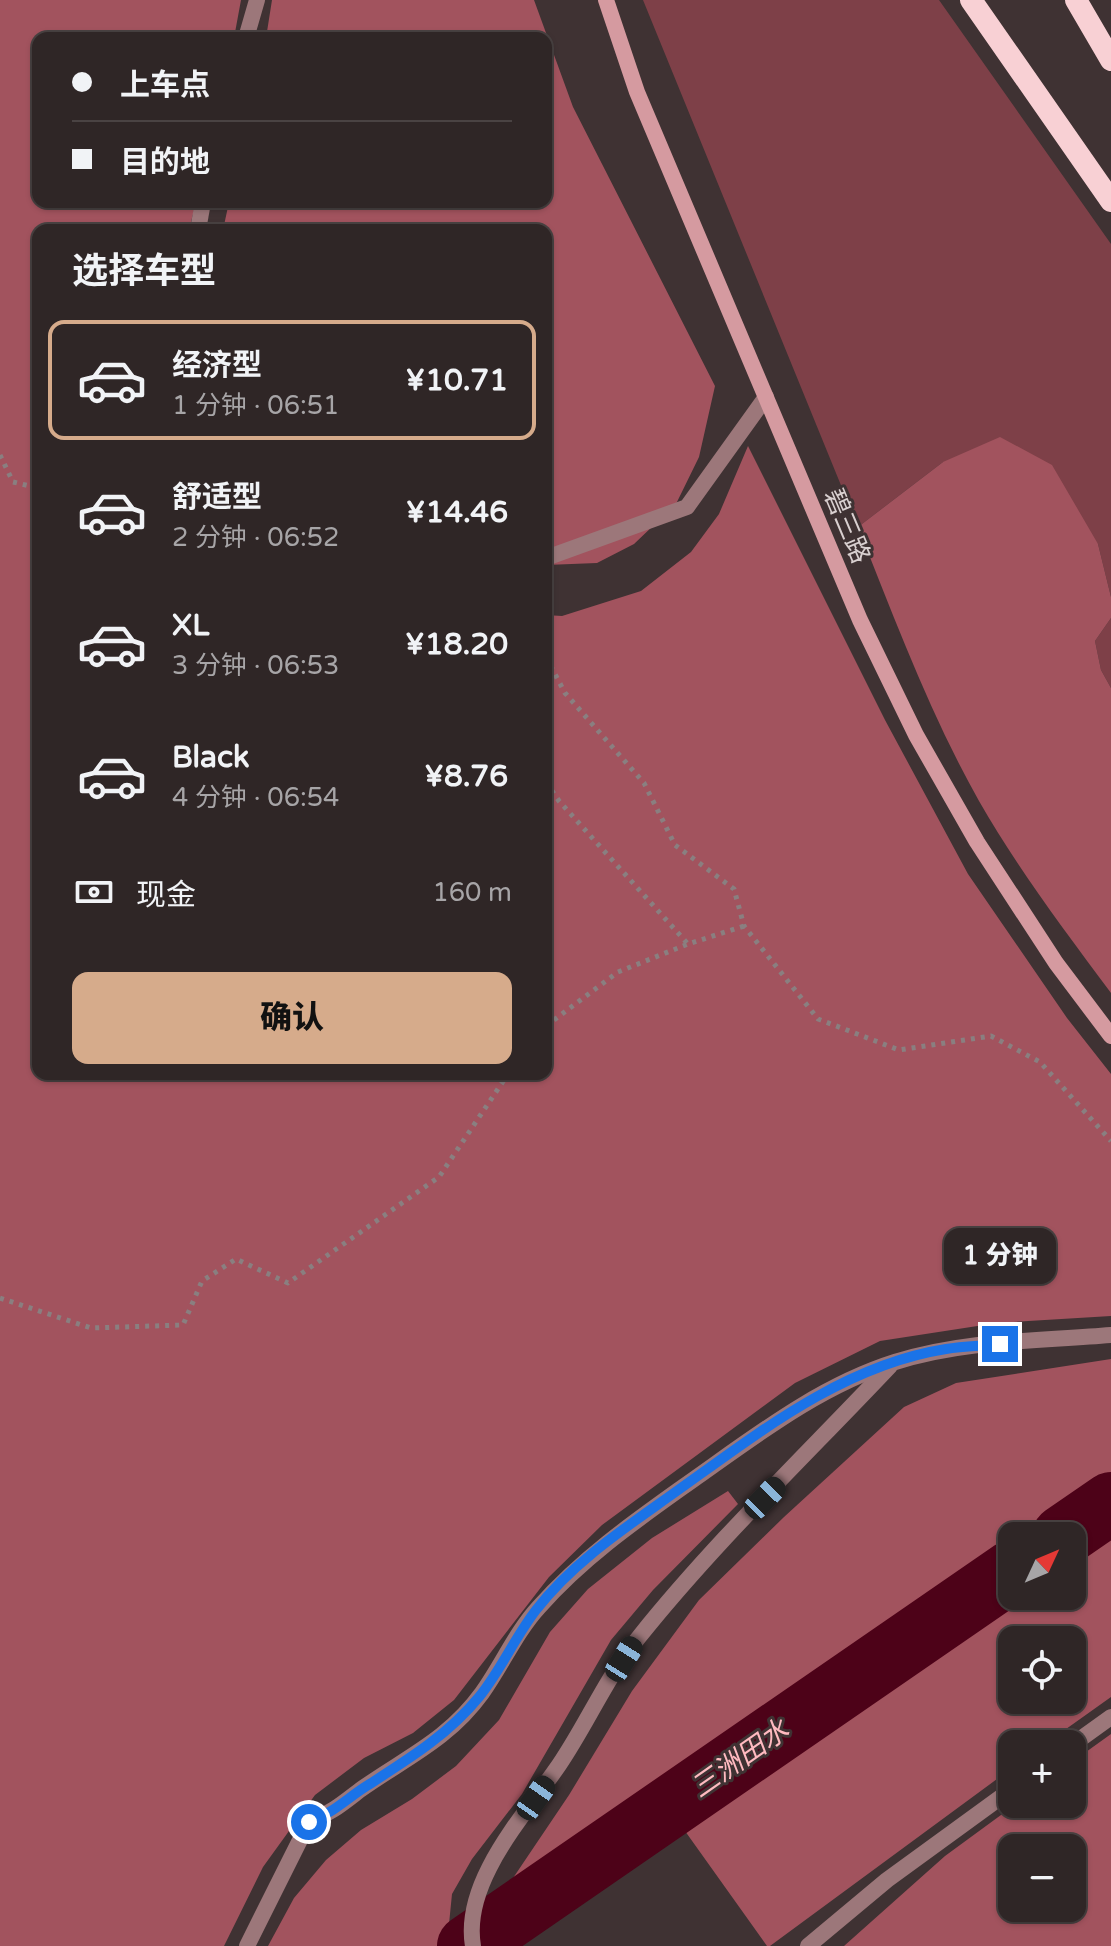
<!DOCTYPE html>
<html lang="zh">
<head>
<meta charset="utf-8">
<style>
	:root { --surface:#2f2626; --page:#3b3232; --text:#f1f3f6; --muted:#a7a5a7; --line:#4a4343; --accent:#d6ab8b }
	body { margin:0; font-family:"Varela Round","Noto Sans SC",sans-serif; background:var(--page); color:var(--text); height:100vh; display:flex; flex-direction:column; font-size:30px; white-space:nowrap }
	* { box-sizing:border-box; margin:0 }
	p { font-size:26px; color:var(--muted) }
	.icon { flex:none; width:44px; height:44px; fill:none; stroke:currentColor; stroke-width:2; stroke-linecap:round; stroke-linejoin:round }
	.map { position:relative; flex:1; overflow:hidden }
	.sheet { position:absolute; left:32px; top:224px; width:520px; height:856px; display:flex; flex-direction:column; background:var(--surface); border-radius:16px; box-shadow:0 2px 6px #0004,0 0 0 2px var(--line) }
	.sheet>* { flex:none }
	.banner { position:absolute; left:32px; top:32px; width:520px; height:176px; border-radius:16px; box-shadow:0 2px 6px #0004,0 0 0 2px var(--line); display:grid; align-content:center; height:176px; padding:0 40px; background:var(--surface) }
	.needle { width:52px; rotate:46deg }
	.buttons { position:absolute; left:998px; top:1522px; display:grid; gap:16px }
	.buttons a { display:grid; place-items:center; width:88px; height:88px; border-radius:16px; background:var(--surface); box-shadow:0 2px 6px #0004,0 0 0 2px var(--line); font-size:40px }
	.end { position:absolute; width:36px; height:36px; margin:-18px; border:10px solid #1a73e8; background:#fff; box-shadow:0 0 0 4px #fff }
	.from { border-radius:50% }
	.bubble { position:absolute; height:56px; border-radius:16px; background:var(--surface); box-shadow:0 2px 6px #0004,0 0 0 2px var(--line); font-size:26px; font-weight:800; line-height:56px; text-align:center }
	.car { position:absolute; width:24px; height:48px; margin:-24px -12px; border-radius:10px; box-shadow:0 0 6px 2px #0007; background:linear-gradient(#222 24%,#8ab4d8 0 40%,#222 0 76%,#8ab4d8 0 86%,#222 0) }
	.banner b { display:flex; align-items:center; gap:28px; height:76px; font-size:30px }
	.banner b+b { border-top:2px solid var(--line) }
	.banner i { width:20px; height:20px; background:var(--text) }
	ul { padding:0; list-style:none }
	li { display:flex; align-items:center; gap:24px; height:120px; margin:0 16px 12px; padding:0 24px; border:4px solid transparent; border-radius:16px }
	li div { flex:1 }
	li b { display:block; font-size:30px }
	li em { font-style:normal; font-weight:800 }
	li.selected { border-color:var(--accent) }
	li>.icon { width:72px; height:72px; stroke-width:1.5 }
	h2 { padding:0 40px; font-size:36px; line-height:96px }
	.pay { display:flex; align-items:center; gap:20px; height:88px; padding:0 40px; font-size:30px }
	.pay p { margin-inline-start:auto }
	.action { display:flex; gap:16px; margin-top:auto; padding:16px 40px }
	.action a { flex:1; height:92px; border-radius:16px; background:var(--accent); color:#111; font-size:32px; font-weight:800; line-height:92px; text-align:center }
	.map>svg:first-child { display:block }
	.green { fill:#7e4048 }
	.forest { fill:#a2535e; fill-rule:evenodd }
	.lines { fill:none; stroke-linecap:round; stroke-linejoin:round }
	.river { stroke:#4d0218; stroke-width:62 }
	.path { stroke:#8a7f80; stroke-width:5; stroke-dasharray:4 6; stroke-linecap:butt }
	.minor { stroke:#9c777a; stroke-width:16 }
	.secondary { stroke:#d59aa0; stroke-width:16 }
	.trunk { stroke:#f8d0d4; stroke-width:22 }
	.route { stroke:#1a73e8; stroke-width:10 }
	.labels { text-anchor:middle; dominant-baseline:central; stroke-width:6; stroke-linejoin:round; paint-order:stroke }
	.street-label { font-size:26px; fill:#d9d0d0; stroke:#3f3233 }
	.water-label { font-size:28px; font-style:italic; fill:#ffbac0; stroke:#3f3233 }
</style>
</head>
<body>
<div class="map">
<svg width="1111" height="1946" viewBox="0 0 1111 1946">
	<rect width="100%" height="100%" fill="#3f3233"/>
	<g class="green">
		<path d="M643 0H939L1111 244V597L1098 544 943 462 858 527Z"/>
		<path d="M1111 618V688L1101 670 1095 641Z"/>
	</g>
	<g class="forest">
		<path d="M0 0H241L234 38H38V202H196L189 230H38V1074H546V615L562 616 641 591 691 552 719 514 748 446 885 720 968 874 1067 1018 1111 1074V1316L997 1323 880 1341 795 1383 602 1525 549 1577 454 1700 413 1733 364 1758 315 1795 263 1867 224 1946H0Z"/>
		<path d="M272 0H534L573 107 715 386 699 457 676 504 634 544 597 563 546 565V230H223L229 202H546V38H266Z"/>
		<path d="M1000 437 1052 465 1098 544 1111 597V618L1095 641 1101 670 1111 688V993C1065 931 1018 869 979 801 930 714 895 620 858 527L943 462Z"/>
		<path d="M1111 1359V1697L1045 1744H1012V1768L770 1946H767L685 1831 506 1946H498L493 1918 505 1890 569 1795 632 1691 699 1600 784 1517 904 1407 956 1383ZM1012 1536H1072V1596H1012ZM1012 1640H1072V1700H1012Z"/>
		<path d="M728 1491 738 1504 653 1590 611 1640 522 1794 472 1859 452 1894 448 1934 450 1946H268L294 1898 326 1860 361 1830 412 1799 456 1766 499 1720 550 1632 588 1589 652 1538Z"/>
		<path d="M1111 1734V1946H844L945 1856 1016 1804H1072V1762ZM1072 1848V1908H1012V1848Z"/>
	</g>
	<g class="lines">
		<g class="river">
			<path d="M1063 1536 1111 1503"/>
			<path d="M468 1946 1012 1571"/>
		</g>
		<g class="path">
			<path d="M0 455 13 482 38 488"/>
			<path d="M546 657 565 693 644 783 675 845 734 889 744 926 818 1019 899 1050 991 1036 1040 1062 1111 1141"/>
			<path d="M546 782 559 801 688 944"/>
			<path d="M546 1026 618 972 688 944 744 926"/>
			<path d="M0 1298 91 1328 183 1325 202 1281 236 1259 288 1283 439 1177 508 1074"/>
		</g>
		<g class="minor">
			<path d="M246 38 257 0"/>
			<path d="M198 230 203 202"/>
			<path d="M546 558 687 507 766 397"/>
			<path d="M1072 1745 1111 1717"/>
			<path d="M247 1946 309 1822C330 1814 343 1803 360 1790 405 1758 448 1740 482 1693 502 1665 516 1632 539 1607 585 1555 641 1517 697 1477 759 1433 822 1385 895 1362 964 1340 1040 1341 1111 1335"/>
			<path d="M473 1946C462 1882 524 1816 559 1765 587 1724 607 1676 639 1637 715 1542 806 1455 890 1366"/>
			<path d="M808 1946 887 1880 1012 1789"/>
		</g>
		<path class="secondary" d="M606 0 637 92 860 620 916 735 977 842 1056 963 1111 1036"/>
		<g class="trunk">
			<path d="M971 0 1111 201"/>
			<path d="M1076 0 1111 60"/>
		</g>
	</g>
	<g class="lines">
		<path class="route" d="M309 1822C333 1813 345 1800 365 1787 407 1760 447 1736 479 1697 501 1670 515 1637 536 1610 573 1562 625 1528 674 1493 757 1434 843 1365 946 1349 964 1346 982 1346 1000 1344"/>
	</g>
	<g class="labels">
		<g class="street-label">
			<text transform="translate(847 526) rotate(67)">碧三路</text>
		</g>
		<g class="water-label">
			<text transform="translate(740 1759) rotate(-35)">三洲田水</text>
		</g>
	</g>
</svg>
<div class="buttons">
<a><svg class="needle" viewBox="-14 -14 28 28"><path d="M0-13l5 13h-10z" fill="#e53935"/><path d="M0 13l5-13h-10z" fill="#a7a5a7"/></svg></a>
<a><svg class="icon" aria-label="locate" viewBox="0 0 24 24"><circle cx="12" cy="12" r="6"/><path d="M12 2v4M12 18v4M2 12h4M18 12h4"/></svg></a>
<a>+</a>
<a>−</a>
</div>
<i class="end from" style="left:309px;top:1822px"></i>
<i class="end" style="left:1000px;top:1344px"></i>
<div class="bubble" style="left:944px;top:1228px;width:112px">1 分钟</div>
<i class="car" style="left:765px;top:1498px;rotate:44deg"></i>
<i class="car" style="left:624px;top:1659px;rotate:32deg"></i>
<i class="car" style="left:536px;top:1798px;rotate:35deg"></i>
<div class="banner">
<b><i class="from"></i>上车点</b>
<b><i></i>目的地</b>
</div>
<section class="sheet">
<h2>选择车型</h2>
<ul>
<li class="selected"><svg class="icon" aria-label="car" viewBox="0 0 24 24"><path d="M5 17H2v-5l4-1 3-4h7l3 4 3 1v5h-3M9 17h6M6 11h13"/><circle cx="7" cy="17" r="2"/><circle cx="17" cy="17" r="2"/></svg><div><b>经济型</b><p>1 分钟 · 06:51</p></div><em>¥10.71</em></li>
<li><svg class="icon" aria-label="car" viewBox="0 0 24 24"><path d="M5 17H2v-5l4-1 3-4h7l3 4 3 1v5h-3M9 17h6M6 11h13"/><circle cx="7" cy="17" r="2"/><circle cx="17" cy="17" r="2"/></svg><div><b>舒适型</b><p>2 分钟 · 06:52</p></div><em>¥14.46</em></li>
<li><svg class="icon" aria-label="car" viewBox="0 0 24 24"><path d="M5 17H2v-5l4-1 3-4h7l3 4 3 1v5h-3M9 17h6M6 11h13"/><circle cx="7" cy="17" r="2"/><circle cx="17" cy="17" r="2"/></svg><div><b>XL</b><p>3 分钟 · 06:53</p></div><em>¥18.20</em></li>
<li><svg class="icon" aria-label="car" viewBox="0 0 24 24"><path d="M5 17H2v-5l4-1 3-4h7l3 4 3 1v5h-3M9 17h6M6 11h13"/><circle cx="7" cy="17" r="2"/><circle cx="17" cy="17" r="2"/></svg><div><b>Black</b><p>4 分钟 · 06:54</p></div><em>¥8.76</em></li>
</ul>
<div class="pay"><svg class="icon" aria-label="cash" viewBox="0 0 24 24"><path d="M3 7h18v10H3z"/><circle cx="12" cy="12" r="2"/></svg>现金<p>160 m</p></div>
<div class="action"><a>确认</a></div>
</section>
</div>
</body>
</html>
